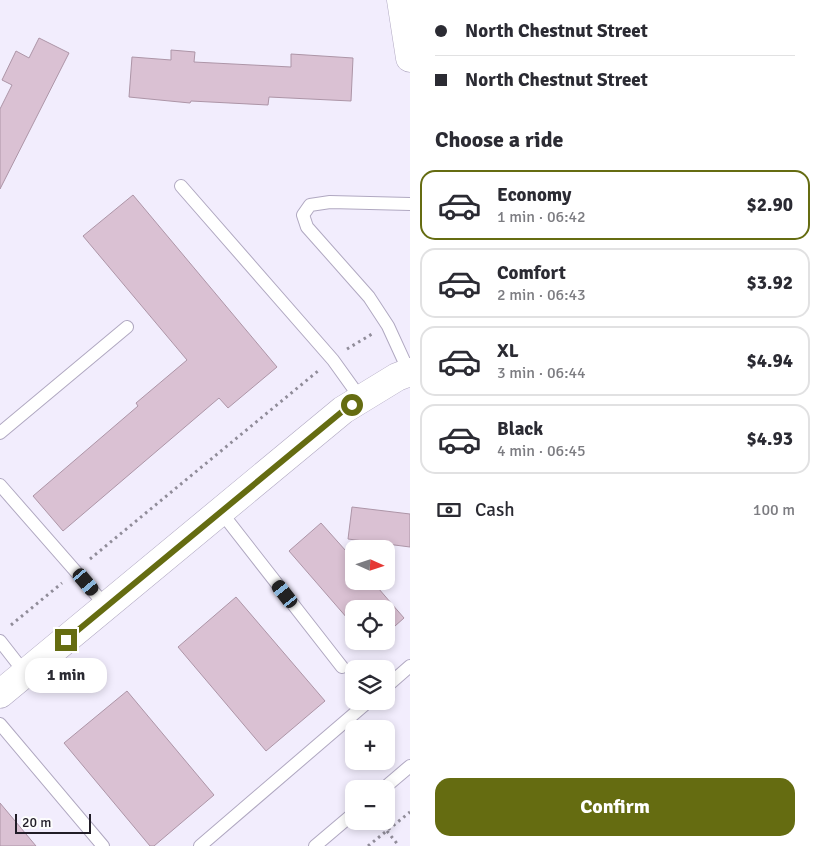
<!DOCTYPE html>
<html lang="en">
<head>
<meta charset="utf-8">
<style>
	:root { --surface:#fff; --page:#f2f2f3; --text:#2b2b33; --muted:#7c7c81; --line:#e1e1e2; --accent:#656c11 }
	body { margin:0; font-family:Signika,sans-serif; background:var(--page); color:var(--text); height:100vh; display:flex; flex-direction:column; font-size:19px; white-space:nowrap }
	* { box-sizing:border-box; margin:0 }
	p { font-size:16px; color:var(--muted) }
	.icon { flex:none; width:28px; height:28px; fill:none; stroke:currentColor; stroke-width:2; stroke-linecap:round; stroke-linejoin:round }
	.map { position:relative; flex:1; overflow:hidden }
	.panel { display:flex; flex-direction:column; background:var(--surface); width:410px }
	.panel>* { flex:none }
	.guide { display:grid; align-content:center; height:110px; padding:0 25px; background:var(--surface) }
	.needle { width:32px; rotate:93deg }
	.fabs { position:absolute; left:345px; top:540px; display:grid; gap:10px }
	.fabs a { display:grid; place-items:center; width:50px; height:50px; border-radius:10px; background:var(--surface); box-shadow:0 2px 8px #0003; font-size:25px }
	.scale { position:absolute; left:15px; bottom:12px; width:76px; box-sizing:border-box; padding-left:5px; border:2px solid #211d27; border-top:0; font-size:14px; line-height:18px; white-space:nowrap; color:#211d27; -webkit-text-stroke:4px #fdfdfd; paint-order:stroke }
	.end { position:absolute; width:22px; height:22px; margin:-11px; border:6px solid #656c11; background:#fff; box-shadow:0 0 0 2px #fff }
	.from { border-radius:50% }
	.bubble { position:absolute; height:35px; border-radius:15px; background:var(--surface); box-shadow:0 2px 8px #0003; font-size:16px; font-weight:700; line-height:35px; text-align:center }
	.car { position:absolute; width:15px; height:30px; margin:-15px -8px; border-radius:6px; box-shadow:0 0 4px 1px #0007; background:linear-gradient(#222 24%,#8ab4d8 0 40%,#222 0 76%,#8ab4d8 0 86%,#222 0) }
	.guide b { display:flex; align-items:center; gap:18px; height:48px; font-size:19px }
	.guide b+b { border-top:1px solid var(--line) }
	.guide i { width:12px; height:12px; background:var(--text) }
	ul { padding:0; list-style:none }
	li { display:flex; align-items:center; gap:15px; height:70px; margin:0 10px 8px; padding:0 15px; border:2px solid var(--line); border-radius:15px }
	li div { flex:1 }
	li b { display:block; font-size:19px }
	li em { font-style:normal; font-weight:700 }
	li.on { border-color:var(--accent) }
	li>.icon { width:45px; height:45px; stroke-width:1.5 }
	h2 { padding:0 25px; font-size:22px; line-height:60px }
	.pay { display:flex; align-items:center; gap:12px; height:55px; padding:0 25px; font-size:19px }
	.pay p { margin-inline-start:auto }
	.primary-button { display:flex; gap:10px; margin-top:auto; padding:10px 25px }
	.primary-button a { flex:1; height:58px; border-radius:15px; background:var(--accent); color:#fff; font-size:20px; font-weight:700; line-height:58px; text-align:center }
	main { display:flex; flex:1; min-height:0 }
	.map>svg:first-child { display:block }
	.building { fill:#dac1d3; stroke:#ad95a7 }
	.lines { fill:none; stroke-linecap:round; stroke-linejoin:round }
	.service-casing { stroke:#b0a8c1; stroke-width:14 }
	.tertiary-casing { stroke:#b0a8c1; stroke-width:29 }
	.secondary-casing { stroke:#b0a8c1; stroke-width:29 }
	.path { stroke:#908c99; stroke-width:3; stroke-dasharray:2.5 4; stroke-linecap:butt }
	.service { stroke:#fff; stroke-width:12 }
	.tertiary { stroke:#fff; stroke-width:28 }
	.secondary { stroke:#fff; stroke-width:28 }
	.route { stroke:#656c11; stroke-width:6 }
</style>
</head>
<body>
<main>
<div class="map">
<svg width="410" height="846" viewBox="0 0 410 846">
	<rect width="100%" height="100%" fill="#f2edfd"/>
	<g class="building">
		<path d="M39 38 69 53 0 189V109L12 85 2 80 16 51 29 58Z"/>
		<path d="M171 50 195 52 194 62 291 67V54L353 58 351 101 269 97 268 105 191 101 190 103 129 97 132 57 171 60Z"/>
		<path d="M133 195 277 367 228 408 219 398 63 531 33 496 138 406 136 403 187 360 83 236Z"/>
		<path d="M352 507 410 514V547L348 539Z"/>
		<path d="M321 523 354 560V581H372L404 618 386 634V609H354V626L289 551Z"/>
		<path d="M236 597 325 701 266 751 178 647Z"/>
		<path d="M127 691 214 795 154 846H150L64 743Z"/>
		<path d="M0 803 36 846H0Z"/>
	</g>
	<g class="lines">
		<g class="service-casing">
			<g id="service">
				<path d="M181 186 333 360 361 399"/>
				<path d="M410 204 330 202 310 205 303 215 307 227 369 297 388 326 410 374"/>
				<path d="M0 433 127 327"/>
				<path d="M0 485 106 606"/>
				<path d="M221 512 342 667"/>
				<path d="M0 641 25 673"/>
				<path d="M386 687 410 666"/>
				<path d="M0 724 103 846"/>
				<path d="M383 789 410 766"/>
				<path d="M200 846 369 701"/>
				<path d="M315 846 354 813"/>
			</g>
		</g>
		<g class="tertiary-casing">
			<path id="tertiary" d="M401 0 410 58"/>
		</g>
		<g class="secondary-casing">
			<path id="secondary" d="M0 694 343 410 397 377 410 372"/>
		</g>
		<g class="path">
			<path d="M347 349 372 334"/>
			<path d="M90 559 318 371"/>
			<path d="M11 625 62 583"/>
			<path d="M387 831 399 846"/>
			<path d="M368 846 410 812"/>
		</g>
		<use href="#service" class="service"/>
		<use href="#tertiary" class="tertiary"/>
		<use href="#secondary" class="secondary"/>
	</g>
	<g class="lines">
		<path class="route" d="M66 640 344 410 352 405"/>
	</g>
</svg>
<div class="fabs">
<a><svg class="needle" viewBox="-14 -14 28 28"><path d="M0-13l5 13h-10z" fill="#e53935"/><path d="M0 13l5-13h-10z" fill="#7c7c81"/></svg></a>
<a><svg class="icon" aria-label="locate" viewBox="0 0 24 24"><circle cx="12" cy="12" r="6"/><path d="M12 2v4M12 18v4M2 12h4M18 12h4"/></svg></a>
<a><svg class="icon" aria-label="layers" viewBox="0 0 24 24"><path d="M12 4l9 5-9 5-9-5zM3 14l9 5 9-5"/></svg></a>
<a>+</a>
<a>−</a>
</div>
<div class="scale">20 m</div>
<i class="end from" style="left:352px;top:405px"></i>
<i class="end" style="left:66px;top:640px"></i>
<div class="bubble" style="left:25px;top:658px;width:82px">1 min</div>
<i class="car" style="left:86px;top:582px;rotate:140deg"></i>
<i class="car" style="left:285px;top:594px;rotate:322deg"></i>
</div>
<section class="panel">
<div class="guide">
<b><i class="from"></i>North Chestnut Street</b>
<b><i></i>North Chestnut Street</b>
</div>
<h2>Choose a ride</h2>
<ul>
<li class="on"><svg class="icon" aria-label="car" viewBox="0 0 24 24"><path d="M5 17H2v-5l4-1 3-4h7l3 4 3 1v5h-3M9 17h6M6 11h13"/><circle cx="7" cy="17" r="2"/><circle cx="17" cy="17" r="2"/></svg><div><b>Economy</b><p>1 min · 06:42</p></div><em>$2.90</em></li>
<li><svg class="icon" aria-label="car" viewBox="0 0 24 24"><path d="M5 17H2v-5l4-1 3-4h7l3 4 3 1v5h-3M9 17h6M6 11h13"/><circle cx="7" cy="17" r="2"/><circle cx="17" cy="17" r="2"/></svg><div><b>Comfort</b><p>2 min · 06:43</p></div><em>$3.92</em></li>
<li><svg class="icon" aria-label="car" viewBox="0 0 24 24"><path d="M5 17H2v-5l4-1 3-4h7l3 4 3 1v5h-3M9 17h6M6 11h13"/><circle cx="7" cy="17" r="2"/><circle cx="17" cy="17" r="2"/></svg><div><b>XL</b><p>3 min · 06:44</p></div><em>$4.94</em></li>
<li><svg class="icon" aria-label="car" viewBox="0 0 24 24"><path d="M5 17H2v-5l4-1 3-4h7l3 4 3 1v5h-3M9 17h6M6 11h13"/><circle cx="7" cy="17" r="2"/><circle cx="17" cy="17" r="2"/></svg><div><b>Black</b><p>4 min · 06:45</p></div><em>$4.93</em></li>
</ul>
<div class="pay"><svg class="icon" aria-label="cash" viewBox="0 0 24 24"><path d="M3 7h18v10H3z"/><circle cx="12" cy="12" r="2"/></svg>Cash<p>100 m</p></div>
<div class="primary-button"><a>Confirm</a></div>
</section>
</main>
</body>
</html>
